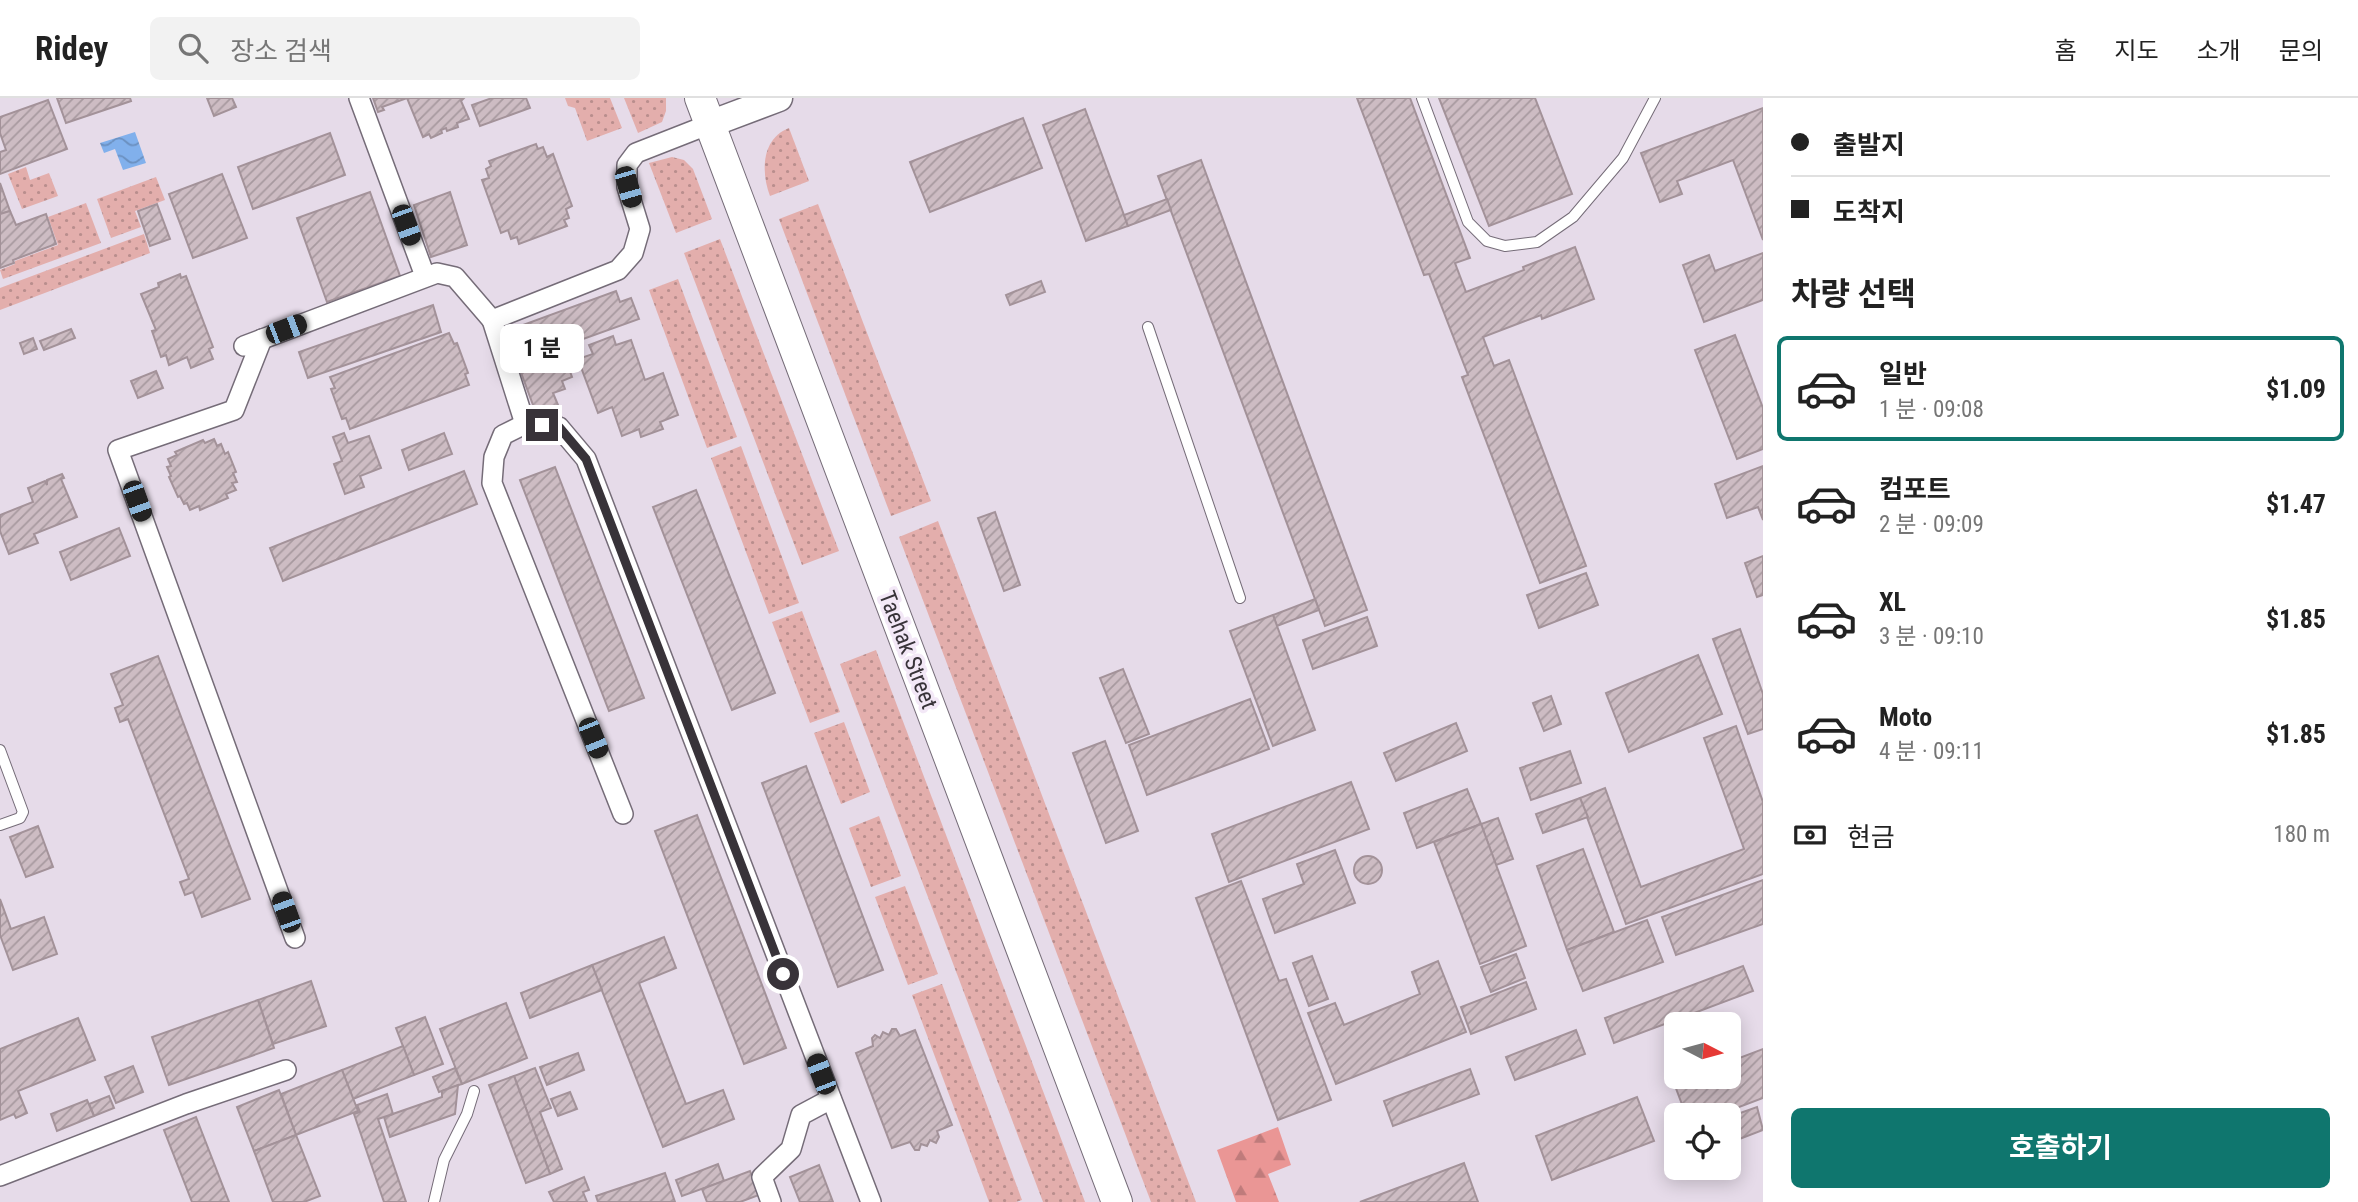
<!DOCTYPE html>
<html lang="ko">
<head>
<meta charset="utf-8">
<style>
	:root { --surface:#fff; --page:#f2f2f2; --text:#222; --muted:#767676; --line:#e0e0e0; --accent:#0f766e }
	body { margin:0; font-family:"Roboto Condensed","Noto Sans KR",sans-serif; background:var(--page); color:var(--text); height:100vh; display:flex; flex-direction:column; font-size:26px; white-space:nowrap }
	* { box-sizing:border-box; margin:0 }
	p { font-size:23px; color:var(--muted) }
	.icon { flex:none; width:38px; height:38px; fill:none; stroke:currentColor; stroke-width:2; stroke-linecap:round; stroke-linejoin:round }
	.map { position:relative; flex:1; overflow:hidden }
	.side { display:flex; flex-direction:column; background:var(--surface); width:595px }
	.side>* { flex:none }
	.banner { display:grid; align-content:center; height:154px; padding:0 28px; background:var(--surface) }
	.needle { width:46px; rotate:96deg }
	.buttons { position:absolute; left:1664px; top:914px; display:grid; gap:14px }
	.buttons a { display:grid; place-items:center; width:77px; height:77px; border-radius:10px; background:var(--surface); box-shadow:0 4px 18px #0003; font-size:35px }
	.end { position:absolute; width:32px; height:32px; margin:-16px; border:9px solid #383339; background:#fff; box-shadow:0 0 0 4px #fff }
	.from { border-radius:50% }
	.bubble { position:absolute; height:49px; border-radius:10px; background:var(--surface); box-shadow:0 4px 18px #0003; font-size:23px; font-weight:700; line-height:49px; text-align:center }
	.car { position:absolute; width:21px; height:42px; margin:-21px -10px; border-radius:9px; box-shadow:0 0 5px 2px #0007; background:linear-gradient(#222 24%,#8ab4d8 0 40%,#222 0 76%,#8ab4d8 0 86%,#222 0) }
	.banner b { display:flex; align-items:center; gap:24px; height:66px; font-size:26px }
	.banner b+b { border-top:2px solid var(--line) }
	.banner i { width:18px; height:18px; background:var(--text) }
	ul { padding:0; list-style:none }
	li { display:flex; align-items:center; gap:21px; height:105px; margin:0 14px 10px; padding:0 14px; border:4px solid transparent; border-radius:10px }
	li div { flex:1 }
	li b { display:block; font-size:26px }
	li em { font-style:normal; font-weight:700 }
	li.on { border-color:var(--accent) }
	li>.icon { width:63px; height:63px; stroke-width:1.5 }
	h2 { padding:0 28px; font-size:32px; line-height:84px }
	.pay { display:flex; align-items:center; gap:18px; height:77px; padding:0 28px; font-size:26px }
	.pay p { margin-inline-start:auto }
	.action { display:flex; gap:14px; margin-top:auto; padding:14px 28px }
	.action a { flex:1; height:80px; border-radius:10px; background:var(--accent); color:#fff; font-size:28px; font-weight:700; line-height:80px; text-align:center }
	header { display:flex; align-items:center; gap:42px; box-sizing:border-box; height:98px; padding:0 35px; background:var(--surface); border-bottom:2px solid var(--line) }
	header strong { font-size:33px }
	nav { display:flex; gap:38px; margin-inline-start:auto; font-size:24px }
	.search { width:490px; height:63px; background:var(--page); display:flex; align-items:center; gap:18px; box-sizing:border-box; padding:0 24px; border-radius:10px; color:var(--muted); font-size:26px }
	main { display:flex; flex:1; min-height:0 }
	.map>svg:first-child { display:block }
	.grass { fill:url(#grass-dots) }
	.forest { fill:url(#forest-firs) }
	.water { fill:url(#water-waves) }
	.building { fill:url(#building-hatch); stroke:#a39299; stroke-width:2 }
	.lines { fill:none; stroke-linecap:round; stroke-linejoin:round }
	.service-casing { stroke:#756c78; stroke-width:12 }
	.minor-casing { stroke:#756c78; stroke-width:22 }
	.secondary-casing { stroke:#756c78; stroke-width:29 }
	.primary-casing { stroke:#756c78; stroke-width:32 }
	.service { stroke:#fff; stroke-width:10 }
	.minor { stroke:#fff; stroke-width:19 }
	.secondary { stroke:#fff; stroke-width:26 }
	.primary { stroke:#fff; stroke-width:30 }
	.route { stroke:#383339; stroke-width:9 }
	.labels { text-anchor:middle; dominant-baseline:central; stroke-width:7; stroke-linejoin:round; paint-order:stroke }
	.street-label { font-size:23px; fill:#383339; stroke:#f3e8f7 }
</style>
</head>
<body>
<header>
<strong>Ridey</strong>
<div class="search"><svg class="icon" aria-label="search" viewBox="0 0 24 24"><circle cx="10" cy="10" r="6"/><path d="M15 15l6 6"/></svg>장소 검색</div>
<nav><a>홈</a><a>지도</a><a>소개</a><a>문의</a></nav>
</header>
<main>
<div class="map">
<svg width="1763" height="1104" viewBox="0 0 1763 1104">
	<defs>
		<pattern id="grass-dots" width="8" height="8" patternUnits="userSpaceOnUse" patternTransform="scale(1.75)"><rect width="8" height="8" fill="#e3aeac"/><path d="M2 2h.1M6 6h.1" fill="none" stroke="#b98e8d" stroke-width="1.8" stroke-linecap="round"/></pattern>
		<pattern id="forest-firs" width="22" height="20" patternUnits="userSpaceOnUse" patternTransform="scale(1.75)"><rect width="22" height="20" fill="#ea9695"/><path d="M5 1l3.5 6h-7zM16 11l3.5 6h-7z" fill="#bf7b7b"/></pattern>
		<pattern id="water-waves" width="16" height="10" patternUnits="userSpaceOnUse" patternTransform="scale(1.75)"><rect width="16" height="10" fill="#81b0ec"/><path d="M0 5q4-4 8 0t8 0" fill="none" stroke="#6b90c0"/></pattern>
		<pattern id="building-hatch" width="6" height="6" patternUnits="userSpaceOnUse" patternTransform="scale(1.75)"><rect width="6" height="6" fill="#cdbcc3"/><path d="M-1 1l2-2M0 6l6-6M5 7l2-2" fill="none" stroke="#a7999f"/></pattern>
	</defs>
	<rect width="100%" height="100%" fill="#e6dbe9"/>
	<g class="grass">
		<path d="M565 0H610L622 30 587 43 575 10 568 8Z"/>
		<path d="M624 0H666V13L662 24 638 35Z"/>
		<path d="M789 30 809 83 770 98C761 74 761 41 789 30Z"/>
		<path d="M672 59 684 62 693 71 712 121 676 135 649 65Z"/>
		<path d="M26 69 30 82 49 75 58 98 22 111 8 76Z"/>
		<path d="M156 79 165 102 135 113 141 129 111 140 97 101Z"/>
		<path d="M86 105 101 145 3 181 0 172 15 166V163L58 147 48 119Z"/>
		<path d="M818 106 931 403 891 418 779 121Z"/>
		<path d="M144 136 150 155 0 212V190Z"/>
		<path d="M720 141 839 453 802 467 684 155Z"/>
		<path d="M678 181 737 339 707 350 649 192Z"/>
		<path d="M741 348 799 505 769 516 711 360Z"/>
		<path d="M938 423 1196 1104H1151L899 439Z"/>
		<path d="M802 513 840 614 810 625 772 524Z"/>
		<path d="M876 552 1085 1104H1043L840 566Z"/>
		<path d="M844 624 870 694 841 706 814 635Z"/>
		<path d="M879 718 901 778 871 789 849 730Z"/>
		<path d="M905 788 938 876 908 887 875 799Z"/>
		<path d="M942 886 1022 1102 1016 1104H989L912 897Z"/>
	</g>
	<path class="forest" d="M1278 1029 1291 1067 1268 1076 1279 1104H1236L1217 1052Z"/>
	<path class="water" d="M135 34 146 65 123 72 115 51 104 55 100 45Z"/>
	<g class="building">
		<path d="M57 0H130L131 3 66 25Z"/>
		<path d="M207 0H232L236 9 214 18Z"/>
		<path d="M373 0H407L382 9 384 12 378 14Z"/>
		<path d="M407 0H464L461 3 469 21 457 25 458 29 447 33 446 30 441 32 442 35 431 40 429 36 423 39Z"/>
		<path d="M492 0H526L530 10 480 28 472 7Z"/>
		<path d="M1357 0H1410L1470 160 1455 165 1466 194 1524 172 1523 169 1575 149 1594 201 1542 221 1541 217 1483 239 1494 268 1509 262 1586 468 1540 485 1462 279 1468 277 1429 176 1424 177Z"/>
		<path d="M1439 0H1535L1572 96 1489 128Z"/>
		<path d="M48 2 67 51 0 76V54L6 52 0 35V19Z"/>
		<path d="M1763 10V142L1733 62 1677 83 1682 96 1660 104 1641 55Z"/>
		<path d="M1085 11 1128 128 1086 143 1043 27Z"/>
		<path d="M1023 20 1042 70 930 114 910 64Z"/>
		<path d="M330 35 345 77 253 111 238 69Z"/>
		<path d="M536 46 538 51 543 49 547 59 553 56 572 108 566 111 569 120 564 122 567 128 519 146 517 139 511 141 508 132 501 135 482 82 489 80 486 71 491 68 489 63Z"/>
		<path d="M1201 62 1367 512 1325 528 1158 78Z"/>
		<path d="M222 76 247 140 193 160 169 96Z"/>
		<path d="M0 85 10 113 0 116Z"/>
		<path d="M370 94 400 178 327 204 297 120Z"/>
		<path d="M450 94 467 147 431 159 414 107Z"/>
		<path d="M1167 101 1171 112 1128 128 1124 117Z"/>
		<path d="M157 106 170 141 150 148 138 113Z"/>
		<path d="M10 113 16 127 46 116 56 146 13 162 14 165 0 170V116Z"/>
		<path d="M1763 155V202L1704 224 1683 167 1709 157 1715 173Z"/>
		<path d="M180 176 181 180 186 178 213 249 209 251 213 261 191 270 187 259 169 267 166 257 161 259 152 233 156 232 141 196 159 189 158 185Z"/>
		<path d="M1041 183 1045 194 1010 207 1006 197Z"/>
		<path d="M616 193 620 204 631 200 639 221 547 254 543 242 527 248 520 228Z"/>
		<path d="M433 207 441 234 308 280 299 254Z"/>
		<path d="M71 231 75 240 44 252 40 243Z"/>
		<path d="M449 235 454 246 457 245 468 275 465 276 469 287 350 331 346 320 342 321 331 291 335 290 330 279Z"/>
		<path d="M1735 237 1763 310V351L1737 361 1695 252Z"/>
		<path d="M613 238 616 247 631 242 645 282 663 275 678 317 660 324 663 331 641 339 639 331 622 338 612 309 598 315 578 261 593 256 589 247Z"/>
		<path d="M33 240 37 251 24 256 20 245Z"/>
		<path d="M543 242 547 254 551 253 554 261 564 257 572 279 562 283 565 291 553 295 558 307 536 315 513 253Z"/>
		<path d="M156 273 163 290 138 300 131 283Z"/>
		<path d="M344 335 348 345 369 338 381 370 360 378 364 389 345 396 334 366 342 363 333 339Z"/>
		<path d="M444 335 452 356 409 372 402 352Z"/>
		<path d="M214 341 217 348 221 346 225 356 228 354 236 374 233 375 237 384 232 385 236 392 226 396 228 400 200 412 199 408 190 412 187 405 184 406 180 398 178 399 169 379 171 378 167 369 171 368 168 361 177 357 175 354 203 342 205 345Z"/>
		<path d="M1763 368V422L1758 409 1727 420 1715 386Z"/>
		<path d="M555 369 644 600 609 613 520 382Z"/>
		<path d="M464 373 477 406 283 483 270 450Z"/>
		<path d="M62 376 64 380 61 381 77 419 34 436 38 445 9 456 0 433V417L33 404 28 390 45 383 47 387V382Z"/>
		<path d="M696 392 775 595 732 612 653 409Z"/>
		<path d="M995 414 1020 487 1004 493 978 420Z"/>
		<path d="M119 430 130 458 71 482 60 454Z"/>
		<path d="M1763 458V497L1757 499 1745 465Z"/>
		<path d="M1586 475 1598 507 1539 530 1527 497Z"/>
		<path d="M1315 501 1319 512 1277 528 1273 517Z"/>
		<path d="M1273 517 1315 632 1273 648 1230 533Z"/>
		<path d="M1367 519 1377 548 1313 571 1303 542Z"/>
		<path d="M1740 531 1763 596V631L1748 636 1713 541Z"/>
		<path d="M1698 557 1722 616 1629 654 1606 595Z"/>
		<path d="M158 558 250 801 202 819 193 794 185 797 180 784 189 781 128 621 120 624 115 610 123 607 111 576Z"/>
		<path d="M1123 571 1149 636 1126 645 1100 580Z"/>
		<path d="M1551 598 1561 626 1544 633 1533 605Z"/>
		<path d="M1250 601 1269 651 1147 697 1129 647Z"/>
		<path d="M1456 625 1467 653 1396 683 1384 655Z"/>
		<path d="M1736 628 1763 704V776L1626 826 1580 700 1605 690 1641 789 1744 751 1704 640Z"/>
		<path d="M1105 643 1138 733 1106 745 1073 655Z"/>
		<path d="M1570 653 1581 685 1531 702 1520 670Z"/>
		<path d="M806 668 883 872 838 889 762 685Z"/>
		<path d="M1351 684 1369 731 1229 784 1212 736Z"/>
		<path d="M1467 691 1481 726 1417 750 1404 715Z"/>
		<path d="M1580 700 1588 719 1543 735 1536 716Z"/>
		<path d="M697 717 786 950 744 966 655 733Z"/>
		<path d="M1498 720 1513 761 1496 767 1481 726Z"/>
		<path d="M1481 726 1526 848 1480 866 1434 744Z"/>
		<path d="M38 728 53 769 26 779 10 739Z"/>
		<path d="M1583 751 1614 834 1567 852 1537 768Z"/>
		<path d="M1335 752 1355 805 1275 835 1263 801 1304 786 1297 766Z"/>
		<circle cx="1368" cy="772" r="14"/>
		<path d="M1763 782V826L1676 857 1662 819Z"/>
		<path d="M1241 783 1279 883 1286 881 1331 1002 1278 1022 1196 800Z"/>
		<path d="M0 801 11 831 44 819 57 856 13 872 0 837Z"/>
		<path d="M1647 822 1663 864 1583 893 1567 852Z"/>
		<path d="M664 839 676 870 639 885 686 1006 723 992 734 1021 663 1049 592 867Z"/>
		<path d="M1516 856 1525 880 1491 894 1481 869Z"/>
		<path d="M1312 858 1328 901 1309 908 1293 865Z"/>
		<path d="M1438 863 1466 934 1336 986 1308 915 1335 905 1344 927 1420 896 1412 874Z"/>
		<path d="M592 867 602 892 530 920 521 895Z"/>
		<path d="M1743 868 1753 893 1614 945 1605 920Z"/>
		<path d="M311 883 326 928 273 946 258 902Z"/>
		<path d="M1526 884 1536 911 1471 936 1461 909Z"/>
		<path d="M258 902 274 950 169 987 152 939Z"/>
		<path d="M506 905 527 960 462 986 440 931Z"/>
		<path d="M425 919 443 966 414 977 396 930Z"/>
		<path d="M78 920 95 962 18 993 27 1015 16 1020 14 1016 0 1022V951Z"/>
		<path d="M892 931H896L900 938 915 932 952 1027 937 1033 939 1039 936 1045 930 1042 927 1048 921 1046 919 1052H915L910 1044 892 1050 856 955 873 948 872 940 875 937 880 940 883 934 889 937Z"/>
		<path d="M1576 932 1585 956 1515 982 1506 959Z"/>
		<path d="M403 948 414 977 353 1001 342 972Z"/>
		<path d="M1763 951V1000L1718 1017H1686L1674 985 1692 978H1729V964Z"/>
		<path d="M578 955 584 972 547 987 540 969Z"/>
		<path d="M133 968 143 994 116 1005 105 979Z"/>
		<path d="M455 970 462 986 439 994 433 979Z"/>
		<path d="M535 970 551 1010 540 1014 562 1071 550 1076 514 978Z"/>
		<path d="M1470 971 1479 996 1393 1028 1384 1003Z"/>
		<path d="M342 972 358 1013 296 1037 281 996Z"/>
		<path d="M514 978 550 1076 526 1085 489 987Z"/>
		<path d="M458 987 455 1016 390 1039 384 1019 442 999V993Z"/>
		<path d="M279 992 296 1037 254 1053 237 1009Z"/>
		<path d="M570 994 577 1011 558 1018 551 1001Z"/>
		<path d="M387 996 393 1016 378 1021 406 1104H384L354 1016 360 1014 357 1007Z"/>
		<path d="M109 998 114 1010 94 1018 89 1006Z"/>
		<path d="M1637 999 1654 1043 1552 1082 1536 1038Z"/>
		<path d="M87 1002 94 1018 57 1033 51 1016Z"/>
		<path d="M1757 1009 1763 1032 1729 1045V1019Z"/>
		<path d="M196 1019 229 1104H192L164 1032Z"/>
		<path d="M296 1037 320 1098 304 1104H273L254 1053Z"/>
		<path d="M1464 1065 1478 1104H1360Z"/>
		<path d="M718 1066 724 1083 682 1098 676 1082Z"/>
		<path d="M819 1067 833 1104H800L790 1079Z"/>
		<path d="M750 1073 759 1097 740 1104H707L702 1091Z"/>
		<path d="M665 1075 675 1104H598L596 1098Z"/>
		<path d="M584 1079 589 1092 583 1094 587 1104H554L549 1094Z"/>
	</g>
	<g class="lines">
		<g class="service-casing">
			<g id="service">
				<path d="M1422 0 1468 124 1487 143 1505 148 1537 144 1573 119 1623 60 1655 0"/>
				<path d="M1148 229 1240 500"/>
				<path d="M0 652 23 714 20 720 0 727"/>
				<path d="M434 1104 444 1062 467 1016 474 993"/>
			</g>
		</g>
		<g class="minor-casing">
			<g id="minor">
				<path d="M359 0 425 178"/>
				<path d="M492 222 525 326 559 329 586 361 871 1104"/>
				<path d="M262 241 234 312 118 352 295 840"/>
				<path d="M244 248 437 175 455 179 492 222 618 172 633 155 640 131 627 89V67L636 55 710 26"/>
				<path d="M525 326 503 337 494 359 492 385 623 716"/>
				<path d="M0 1078 186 1006 286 972"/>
				<path d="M771 1104 762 1079 791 1051 801 1017 831 1001"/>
			</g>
		</g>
		<g class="secondary-casing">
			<path id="secondary" d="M710 26 779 0"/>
		</g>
		<g class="primary-casing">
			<path id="primary" d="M700 0 1117 1104"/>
		</g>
		<use href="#service" class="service"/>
		<use href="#minor" class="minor"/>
		<use href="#secondary" class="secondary"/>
		<use href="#primary" class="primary"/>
	</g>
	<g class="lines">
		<path class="route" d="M542 327 559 329 586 361 783 876"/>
	</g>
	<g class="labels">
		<g class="street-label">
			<text transform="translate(908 552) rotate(69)">Taehak Street</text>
		</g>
	</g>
</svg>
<div class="buttons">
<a><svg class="needle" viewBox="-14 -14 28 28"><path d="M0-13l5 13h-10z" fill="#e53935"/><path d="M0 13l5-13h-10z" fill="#767676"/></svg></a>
<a><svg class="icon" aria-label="locate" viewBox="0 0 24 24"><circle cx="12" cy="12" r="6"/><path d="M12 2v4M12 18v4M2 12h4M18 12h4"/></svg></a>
</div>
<i class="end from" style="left:783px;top:876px"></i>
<i class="end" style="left:542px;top:327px"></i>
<div class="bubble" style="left:500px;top:226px;width:84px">1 분</div>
<i class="car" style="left:628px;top:89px;rotate:164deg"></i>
<i class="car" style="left:406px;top:127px;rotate:160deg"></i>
<i class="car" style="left:286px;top:231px;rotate:69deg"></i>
<i class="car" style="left:137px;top:403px;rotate:160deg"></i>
<i class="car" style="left:593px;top:640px;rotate:158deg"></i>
<i class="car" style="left:286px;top:814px;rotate:340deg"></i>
<i class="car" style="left:821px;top:976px;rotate:339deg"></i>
</div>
<section class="side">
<div class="banner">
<b><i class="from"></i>출발지</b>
<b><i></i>도착지</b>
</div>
<h2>차량 선택</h2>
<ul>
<li class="on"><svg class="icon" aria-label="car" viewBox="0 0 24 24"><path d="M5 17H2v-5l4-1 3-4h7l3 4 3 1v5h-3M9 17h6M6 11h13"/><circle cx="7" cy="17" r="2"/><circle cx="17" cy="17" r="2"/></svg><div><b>일반</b><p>1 분 · 09:08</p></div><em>$1.09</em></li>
<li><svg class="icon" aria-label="car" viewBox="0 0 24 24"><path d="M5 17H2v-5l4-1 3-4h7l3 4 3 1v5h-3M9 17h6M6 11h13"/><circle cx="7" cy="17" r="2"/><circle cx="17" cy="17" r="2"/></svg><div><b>컴포트</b><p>2 분 · 09:09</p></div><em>$1.47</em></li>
<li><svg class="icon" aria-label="car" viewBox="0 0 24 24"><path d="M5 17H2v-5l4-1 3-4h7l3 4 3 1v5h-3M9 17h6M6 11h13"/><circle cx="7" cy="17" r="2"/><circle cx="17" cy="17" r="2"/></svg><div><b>XL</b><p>3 분 · 09:10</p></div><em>$1.85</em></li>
<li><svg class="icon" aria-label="car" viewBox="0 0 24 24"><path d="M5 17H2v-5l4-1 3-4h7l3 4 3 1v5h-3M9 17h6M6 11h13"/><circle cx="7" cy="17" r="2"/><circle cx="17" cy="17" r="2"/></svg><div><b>Moto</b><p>4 분 · 09:11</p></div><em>$1.85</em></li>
</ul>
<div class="pay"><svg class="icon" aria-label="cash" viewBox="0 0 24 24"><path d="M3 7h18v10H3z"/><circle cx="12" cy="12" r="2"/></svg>현금<p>180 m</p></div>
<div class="action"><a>호출하기</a></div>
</section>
</main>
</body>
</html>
